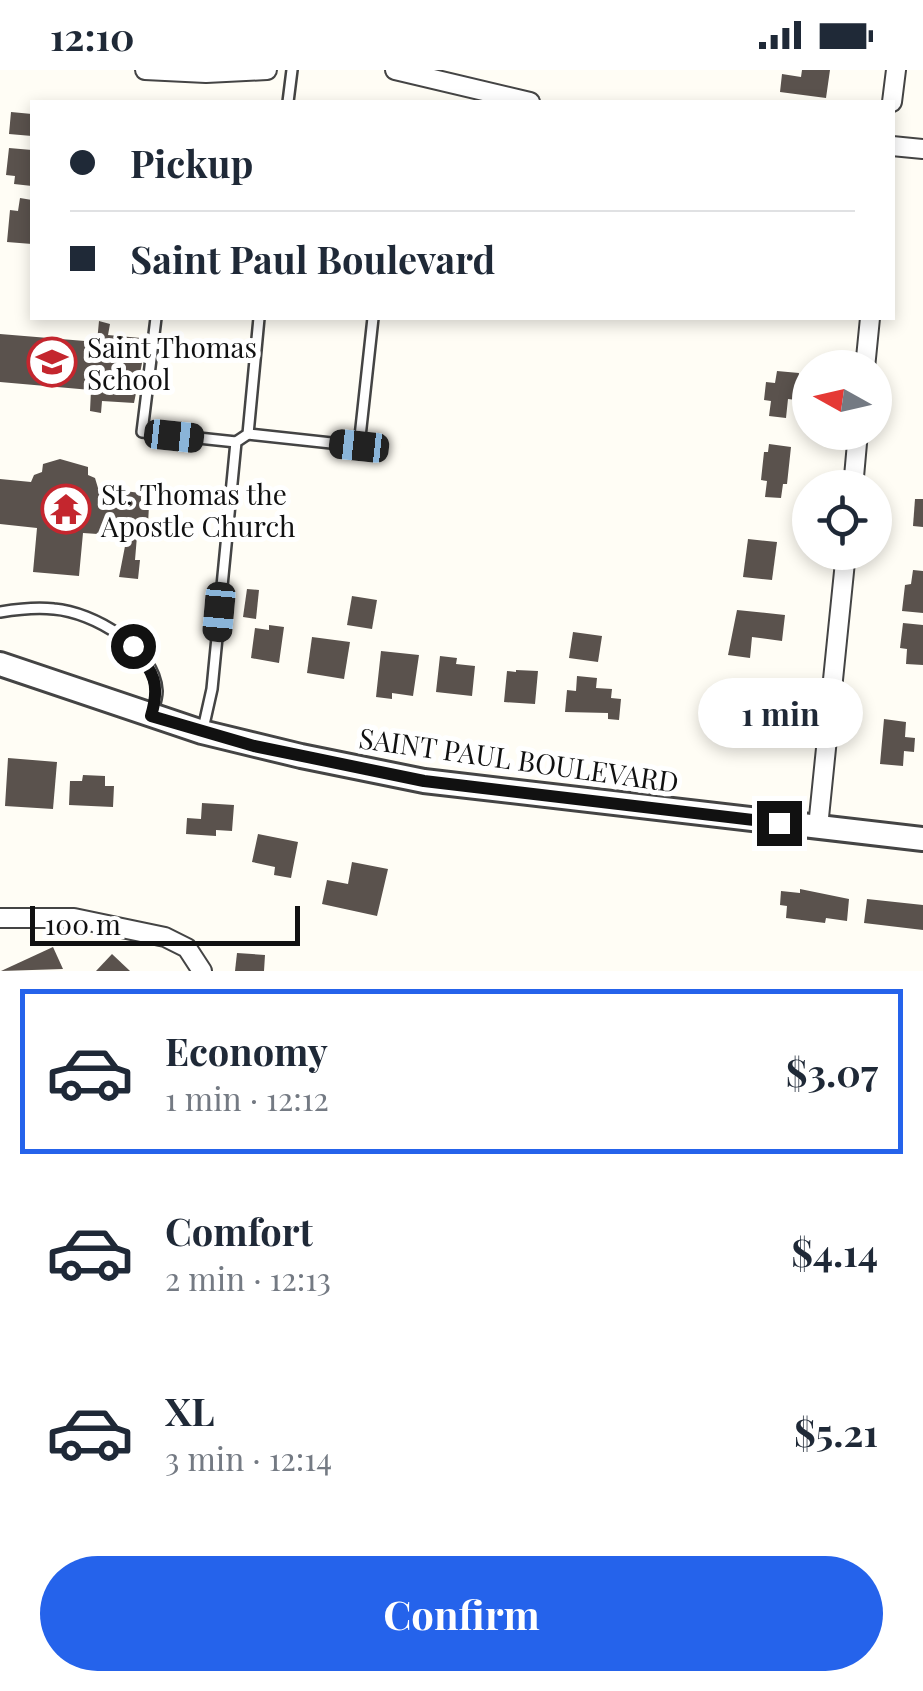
<!DOCTYPE html>
<html lang="en">
<head>
<meta charset="utf-8">
<style>
	:root { --surface:#fff; --page:#f6f6f7; --text:#1f2937; --muted:#747a83; --line:#e0e1e3; --accent:#2563eb }
	body { margin:0; font-family:"Playfair Display",serif; background:var(--page); color:var(--text); height:100vh; display:flex; flex-direction:column; font-size:38px; white-space:nowrap }
	* { box-sizing:border-box; margin:0 }
	p { font-size:32px; color:var(--muted) }
	.icon { flex:none; width:55px; height:55px; fill:none; stroke:currentColor; stroke-width:2; stroke-linecap:round; stroke-linejoin:round }
	.map { position:relative; height:901px; overflow:hidden }
	.drawer { display:flex; flex-direction:column; background:var(--surface); flex:1 }
	.drawer>* { flex:none }
	.guide { position:absolute; left:30px; top:30px; width:865px; height:220px; border-radius:0px; box-shadow:0 5px 15px #0003; display:grid; align-content:center; height:220px; padding:0 40px; background:var(--surface) }
	.needle { width:65px; rotate:278deg }
	.buttons { position:absolute; left:792px; top:280px; display:grid; gap:20px }
	.buttons a { display:grid; place-items:center; width:100px; height:100px; border-radius:50%; background:var(--surface); box-shadow:0 5px 15px #0003; font-size:50px }
	.scale { position:absolute; left:30px; bottom:25px; width:270px; box-sizing:border-box; padding-left:10px; border:5px solid #111; border-top:0; font-size:28px; line-height:35px; white-space:nowrap; color:#111; -webkit-text-stroke:8px #fff; paint-order:stroke }
	.end { position:absolute; width:45px; height:45px; margin:-22px; border:12px solid #111; background:#fff; box-shadow:0 0 0 5px #fff }
	.from { border-radius:50% }
	.bubble { position:absolute; height:70px; border-radius:35px; background:var(--surface); box-shadow:0 5px 15px #0003; font-size:32px; font-weight:700; line-height:70px; text-align:center }
	.car { position:absolute; width:30px; height:60px; margin:-30px -15px; border-radius:12px; box-shadow:0 0 8px 2px #0007; background:linear-gradient(#222 24%,#8ab4d8 0 40%,#222 0 76%,#8ab4d8 0 86%,#222 0) }
	.guide b { display:flex; align-items:center; gap:35px; height:95px; font-size:38px }
	.guide b+b { border-top:2px solid var(--line) }
	.guide i { width:25px; height:25px; background:var(--text) }
	ul { padding:18px 0 0; list-style:none }
	li { display:flex; align-items:center; gap:30px; height:165px; margin:0 20px 15px; padding:0 20px; border:5px solid transparent; border-radius:0px }
	li div { flex:1 }
	li b { display:block; font-size:38px }
	li em { font-style:normal; font-weight:700 }
	li.active { border-color:var(--accent) }
	li>.icon { width:90px; height:90px; stroke-width:1.5 }
	.cta { display:flex; gap:20px; margin-top:auto; padding:20px 40px }
	.cta a { flex:1; height:115px; border-radius:60px; background:var(--accent); color:#fff; font-size:40px; font-weight:700; line-height:115px; text-align:center }
	.status { display:flex; justify-content:space-between; align-items:center; height:70px; padding:0 50px; background:var(--surface); direction:ltr }
	.status svg { height:28px; fill:currentColor }
	.map>svg:first-child { display:block }
	.building { fill:#5a524d }
	.lines { fill:none; stroke-linecap:round; stroke-linejoin:round }
	.service-casing { stroke:#444; stroke-width:14 }
	.minor-casing { stroke:#444; stroke-width:22 }
	.tertiary-casing { stroke:#444; stroke-width:28 }
	.service { stroke:#fff; stroke-width:9 }
	.minor { stroke:#fff; stroke-width:18 }
	.tertiary { stroke:#fff; stroke-width:22 }
	.route { stroke:#111; stroke-width:12 }
	.labels { text-anchor:middle; dominant-baseline:central; stroke-width:10; stroke-linejoin:round; paint-order:stroke }
	.poi-label { font-size:28px; fill:#111; stroke:#fff; text-anchor:start }
	.street-label { font-size:28px; fill:#111; stroke:#fff }
</style>
</head>
<body>
<div class="status"><b>12:10</b><svg viewBox="0 0 49 12"><path d="M0 12V9h3v3zM5 12V6h3v6zM10 12V3h3v9zM15 12V0h3v12zM26 1h20v11H26zM47 4h2v5h-2z"/></svg></div>
<div class="map">
<svg width="923" height="901" viewBox="0 0 923 901">
	<rect width="100%" height="100%" fill="#fffdf5"/>
	<g class="building">
		<path d="M802 0H830L826 28 780 22 782 4 801 7Z"/>
		<path d="M11 42 32 44V66L9 64Z"/>
		<path d="M9 78 32 80V116L14 114 15 106 6 105Z"/>
		<path d="M20 128 32 130V174L7 172 10 140 18 141Z"/>
		<path d="M99 251 110 254 108 265 141 268 139 289 142 293 134 333 102 331 101 343 90 341 91 320 0 312V264L97 272Z"/>
		<path d="M777 301 799 303 796 330 788 329 786 348 769 346 771 331 764 330 766 312 775 313Z"/>
		<path d="M769 374 791 377 787 414H783L781 428 765 427 767 411 761 410 764 382H768Z"/>
		<path d="M60 389 88 397V405L95 408 98 418 141 423V434L149 435 148 455 138 454 135 490H140L138 509 119 507 127 466 83 463 79 506 33 502 37 458 0 454V409L31 412 34 405 42 402 43 394Z"/>
		<path d="M915 429H923V457L913 456Z"/>
		<path d="M748 469 777 472 772 510 743 507Z"/>
		<path d="M913 500 923 501V543L902 541 905 515 911 514Z"/>
		<path d="M247 519 259 520 256 549 243 547Z"/>
		<path d="M352 526 377 530 372 559 347 555Z"/>
		<path d="M737 540 785 545 782 571 752 567 750 588 728 585Z"/>
		<path d="M903 553 923 555V595L906 594 907 579 900 578Z"/>
		<path d="M269 555 284 557 279 593 251 588 255 558 269 560Z"/>
		<path d="M573 562 602 566 598 592 569 588Z"/>
		<path d="M312 567 350 572 344 609 307 603Z"/>
		<path d="M381 581 419 585 413 626 392 623V629L376 627Z"/>
		<path d="M440 586 457 588 456 594 475 596 472 626 436 622Z"/>
		<path d="M516 600 538 601 535 634 504 632 507 601 516 602Z"/>
		<path d="M577 606 597 608 596 618 612 619 611 628 621 629 619 650 608 649V643L565 642 567 620 576 621Z"/>
		<path d="M713 618 738 620 735 645 765 648 762 676 717 671 720 639 711 638Z"/>
		<path d="M884 649 906 652 905 667 915 668 914 682 904 681 903 696 880 694Z"/>
		<path d="M8 688 57 692 53 739 5 736Z"/>
		<path d="M83 705 105 706V716H114L113 737 69 735 70 711H82Z"/>
		<path d="M202 733 234 735 232 761 216 760V766L186 764 187 748 201 749Z"/>
		<path d="M258 764 298 772 291 808 274 805 275 797 252 792Z"/>
		<path d="M352 792 388 799 377 846 322 834 327 810 348 814Z"/>
		<path d="M800 819 849 829 847 851 826 848 825 853 786 848 787 836 780 835 781 821 800 823Z"/>
		<path d="M867 829 923 835V860L864 853Z"/>
		<path d="M53 877 63 899 1 901Z"/>
		<path d="M237 883 265 885 264 901H235Z"/>
		<path d="M112 884 130 901H96Z"/>
	</g>
	<g class="lines">
		<g class="service-casing">
			<g id="service">
				<path d="M288 32 292 0"/>
				<path d="M156 248 142 362 236 372"/>
				<path d="M248 364 359 376 373 248"/>
				<path d="M0 542C18 539 37 537 54 539 93 542 155 578 157 621 157 629 154 637 152 644"/>
				<path d="M203 659 212 619 236 372 248 364 259 248"/>
			</g>
		</g>
		<g class="minor-casing">
			<g id="minor">
				<path d="M145 0 206 3 267 0"/>
				<path d="M395 0 530 32"/>
				<path d="M892 32 896 0"/>
				<path d="M892 76 923 79"/>
				<path d="M865 298 870 248"/>
				<path d="M853 418 858 362"/>
				<path d="M818 757 846 482"/>
				<path d="M0 848H74L165 867 187 878 202 901"/>
			</g>
		</g>
		<g class="tertiary-casing">
			<path id="tertiary" d="M0 594 202 662 301 686 424 711 923 769"/>
		</g>
		<use href="#service" class="service"/>
		<use href="#minor" class="minor"/>
		<use href="#tertiary" class="tertiary"/>
	</g>
	<g class="lines">
		<path class="route" d="M133 576C153 603 161 612 151 646L254 676 424 711 779 753"/>
	</g>
	<defs>
		<g id="school-ring" transform="scale(2.5)"><circle r="9.5" fill="#fff" stroke="#c4262e" stroke-width="1.5"/><path d="M0-5L7-2L0 1L-7-2ZM-4 1L0 2.5L4 1V4Q0 6-4 4Z" fill="#c4262e"/></g>
		<g id="temple-ring" transform="scale(2.5)"><circle r="9.5" fill="#fff" stroke="#c4262e" stroke-width="1.5"/><path d="M0-6L5-2H3V0L6.5 2.5H4V6H1.5V3h-3V6H-4V2.5H-6.5L-3 0V-2H-5Z" fill="#c4262e"/></g>
	</defs>
	<g fill-rule="evenodd">
		<use href="#school-ring" x="52" y="292"/>
		<use href="#temple-ring" x="66" y="439"/>
	</g>
	<g class="labels">
		<g class="poi-label">
			<text x="87" y="276">Saint Thomas<tspan x="87" dy="32">School</tspan></text>
			<text x="101" y="423">St. Thomas the<tspan x="101" dy="32">Apostle Church</tspan></text>
		</g>
		<g class="street-label">
			<text transform="translate(519 689) rotate(8)">SAINT PAUL BOULEVARD</text>
		</g>
	</g>
</svg>
<div class="buttons">
<a><svg class="needle" viewBox="-14 -14 28 28"><path d="M0-13l5 13h-10z" fill="#e53935"/><path d="M0 13l5-13h-10z" fill="#747a83"/></svg></a>
<a><svg class="icon" aria-label="locate" viewBox="0 0 24 24"><circle cx="12" cy="12" r="6"/><path d="M12 2v4M12 18v4M2 12h4M18 12h4"/></svg></a>
</div>
<div class="scale">100 m</div>
<i class="end from" style="left:133px;top:576px"></i>
<i class="end" style="left:779px;top:753px"></i>
<div class="bubble" style="left:698px;top:608px;width:165px">1 min</div>
<i class="car" style="left:174px;top:366px;rotate:96deg"></i>
<i class="car" style="left:359px;top:376px;rotate:276deg"></i>
<i class="car" style="left:219px;top:542px;rotate:185deg"></i>
<div class="guide">
<b><i class="from"></i>Pickup</b>
<b><i></i>Saint Paul Boulevard</b>
</div>
</div>
<section class="drawer">
<ul>
<li class="active"><svg class="icon" aria-label="car" viewBox="0 0 24 24"><path d="M5 17H2v-5l4-1 3-4h7l3 4 3 1v5h-3M9 17h6M6 11h13"/><circle cx="7" cy="17" r="2"/><circle cx="17" cy="17" r="2"/></svg><div><b>Economy</b><p>1 min · 12:12</p></div><em>$3.07</em></li>
<li><svg class="icon" aria-label="car" viewBox="0 0 24 24"><path d="M5 17H2v-5l4-1 3-4h7l3 4 3 1v5h-3M9 17h6M6 11h13"/><circle cx="7" cy="17" r="2"/><circle cx="17" cy="17" r="2"/></svg><div><b>Comfort</b><p>2 min · 12:13</p></div><em>$4.14</em></li>
<li><svg class="icon" aria-label="car" viewBox="0 0 24 24"><path d="M5 17H2v-5l4-1 3-4h7l3 4 3 1v5h-3M9 17h6M6 11h13"/><circle cx="7" cy="17" r="2"/><circle cx="17" cy="17" r="2"/></svg><div><b>XL</b><p>3 min · 12:14</p></div><em>$5.21</em></li>
</ul>
<div class="cta"><a>Confirm</a></div>
</section>
</body>
</html>
